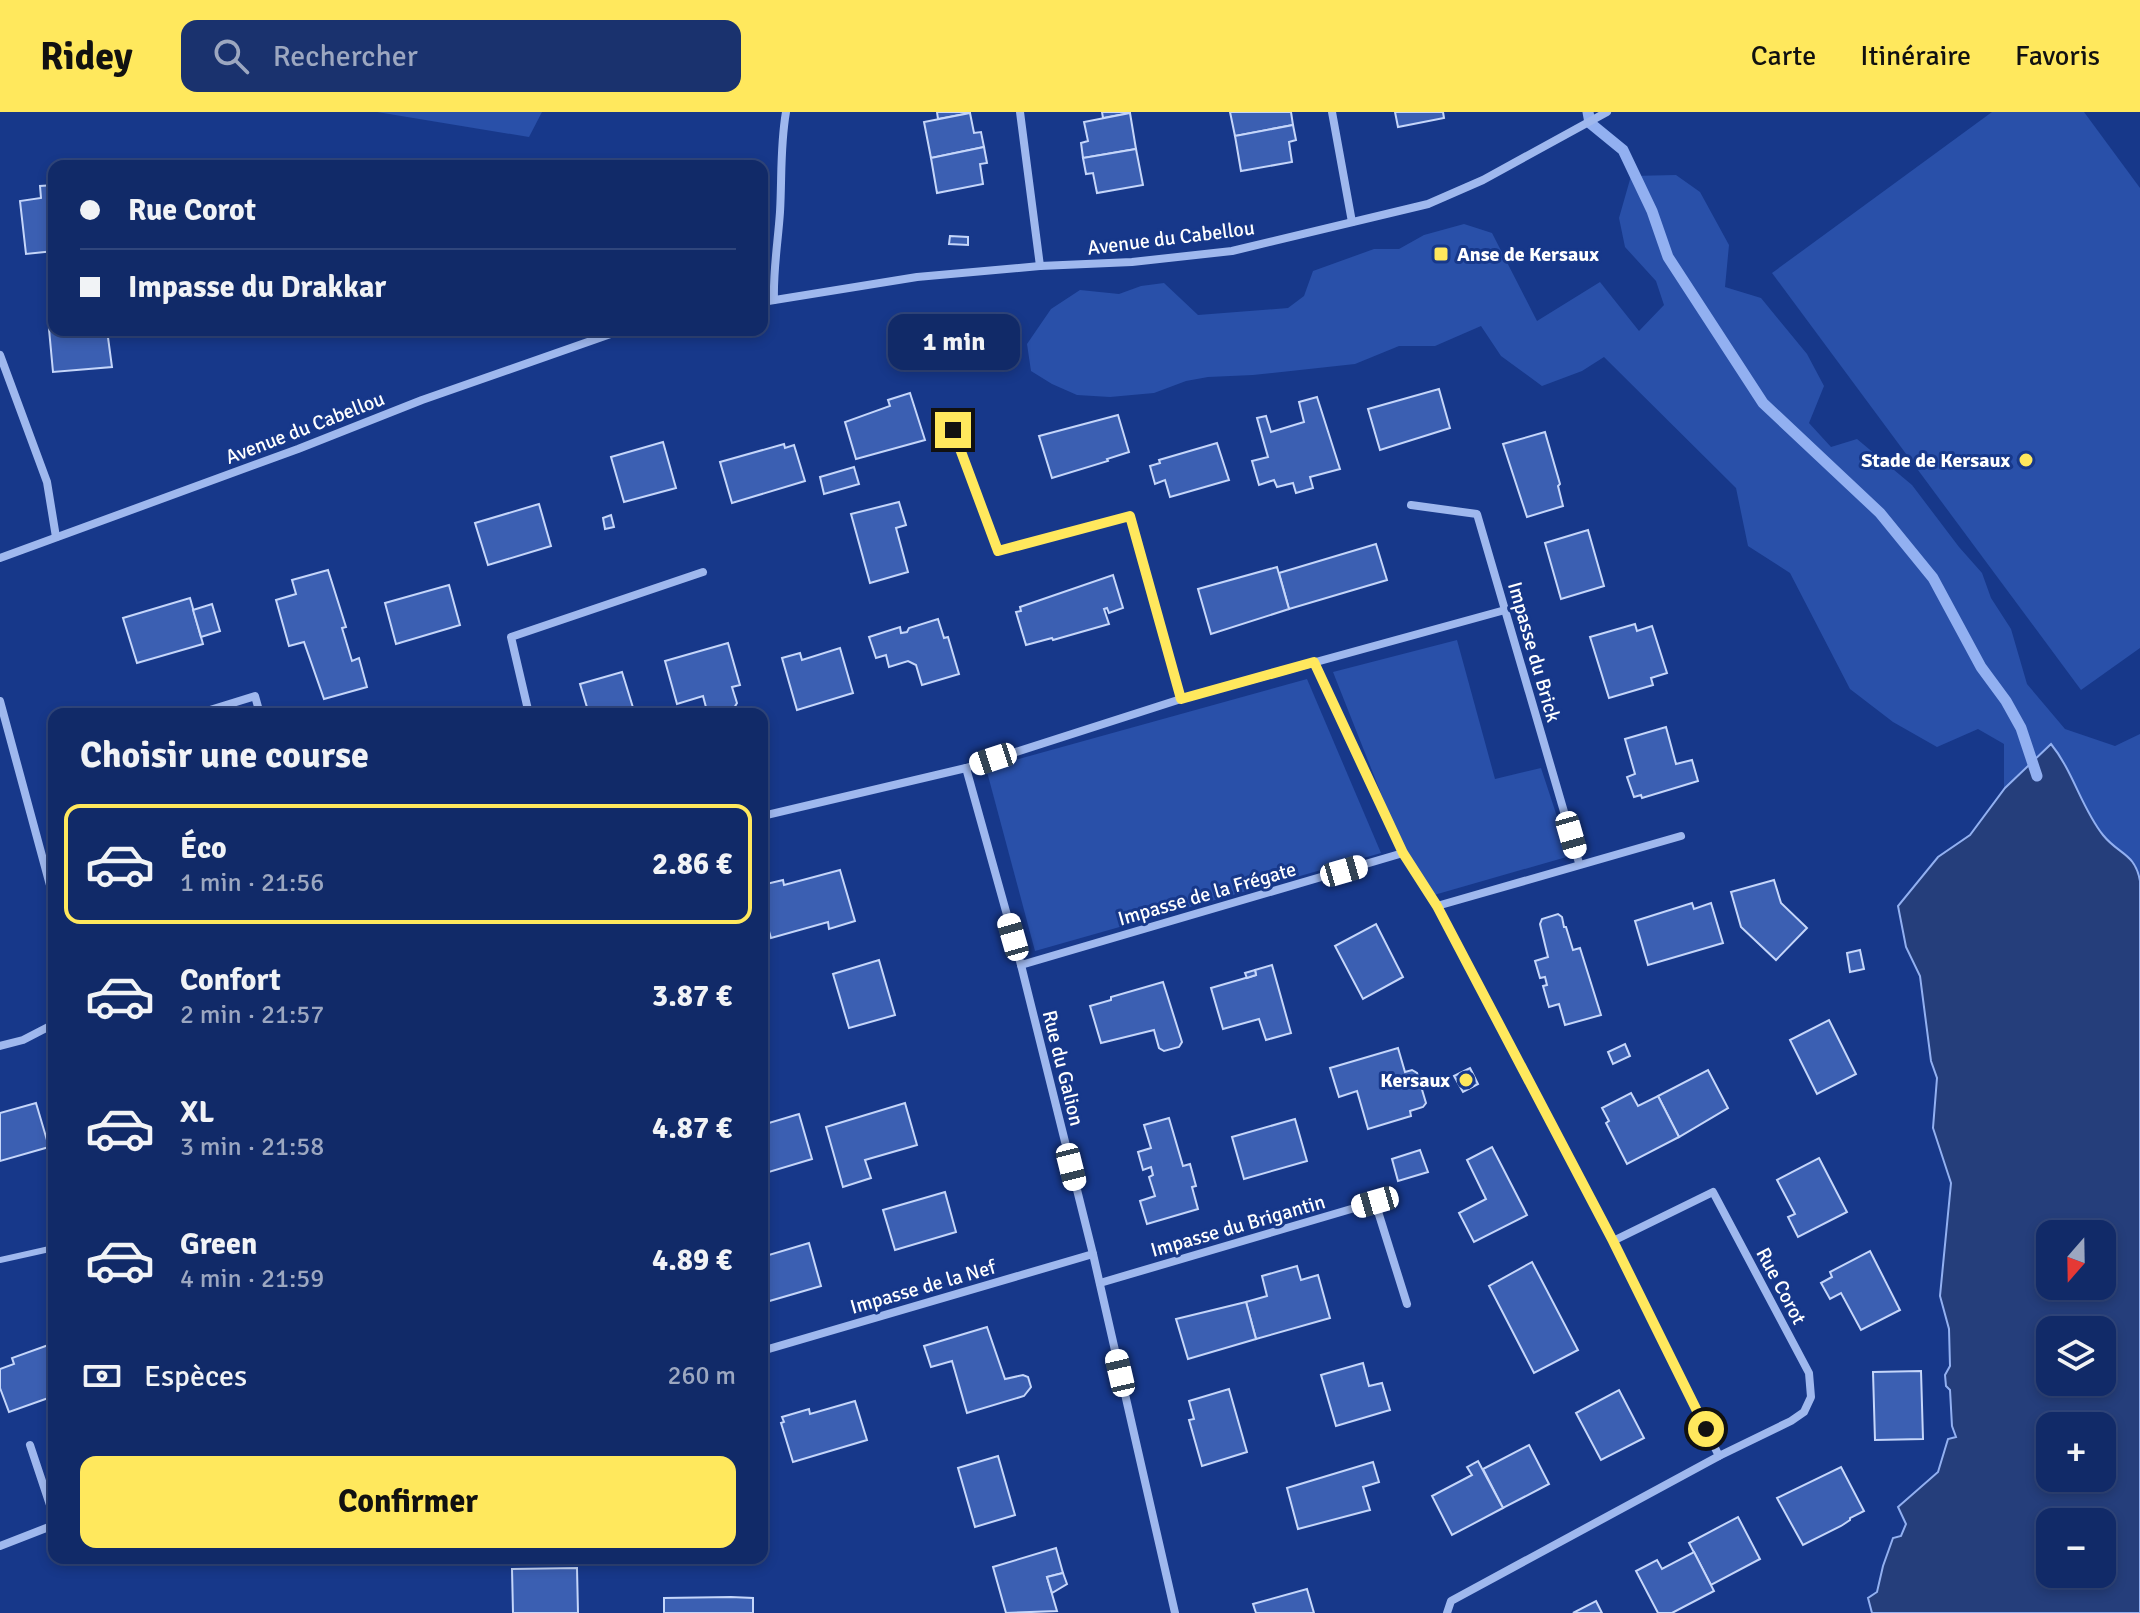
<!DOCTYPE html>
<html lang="fr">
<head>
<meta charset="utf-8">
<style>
	:root { --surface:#112a68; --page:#1a326e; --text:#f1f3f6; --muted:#9ca7c0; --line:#30467c; --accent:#ffe85d }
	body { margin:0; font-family:Signika,sans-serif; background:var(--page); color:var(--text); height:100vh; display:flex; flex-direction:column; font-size:30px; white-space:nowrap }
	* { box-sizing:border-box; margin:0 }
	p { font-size:26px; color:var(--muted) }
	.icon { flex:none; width:44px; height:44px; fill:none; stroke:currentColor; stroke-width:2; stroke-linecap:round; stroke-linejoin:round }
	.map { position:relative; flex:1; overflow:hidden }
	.side { position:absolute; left:48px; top:596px; width:720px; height:856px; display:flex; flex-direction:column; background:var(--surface); border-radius:16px; box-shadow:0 4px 12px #0003,0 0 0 2px var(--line) }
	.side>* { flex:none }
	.top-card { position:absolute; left:48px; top:48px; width:720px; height:176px; border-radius:16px; box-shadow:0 4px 12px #0003,0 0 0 2px var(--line); display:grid; align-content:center; height:176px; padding:0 32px; background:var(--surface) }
	.needle { width:52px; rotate:200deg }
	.tools { position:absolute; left:2036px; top:1108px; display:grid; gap:16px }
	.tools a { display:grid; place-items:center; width:80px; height:80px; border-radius:16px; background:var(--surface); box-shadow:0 4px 12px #0003,0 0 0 2px var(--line); font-size:40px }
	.end { position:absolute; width:36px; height:36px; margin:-18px; border:10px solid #ffe85d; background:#111; box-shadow:0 0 0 4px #111 }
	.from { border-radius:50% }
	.bubble { position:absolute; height:56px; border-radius:16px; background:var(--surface); box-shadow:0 4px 12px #0003,0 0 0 2px var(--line); font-size:26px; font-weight:700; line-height:56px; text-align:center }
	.car { position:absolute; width:24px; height:48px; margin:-24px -12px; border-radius:10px; box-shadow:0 0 6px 2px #0007; background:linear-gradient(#fff 24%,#345 0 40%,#fff 0 76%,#345 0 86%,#fff 0) }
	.top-card b { display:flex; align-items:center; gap:28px; height:76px; font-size:30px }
	.top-card b+b { border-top:2px solid var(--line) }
	.top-card i { width:20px; height:20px; background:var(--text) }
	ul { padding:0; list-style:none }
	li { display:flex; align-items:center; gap:24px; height:120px; margin:0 16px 12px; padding:0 16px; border:4px solid transparent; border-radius:16px }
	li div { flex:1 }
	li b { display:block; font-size:30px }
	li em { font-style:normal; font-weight:700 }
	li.on { border-color:var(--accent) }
	li>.icon { width:72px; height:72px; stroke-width:1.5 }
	h2 { padding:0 32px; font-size:36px; line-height:96px }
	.pay { display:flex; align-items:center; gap:20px; height:88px; padding:0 32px; font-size:30px }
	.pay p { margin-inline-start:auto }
	.button { display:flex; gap:16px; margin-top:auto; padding:16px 32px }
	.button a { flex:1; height:92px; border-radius:16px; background:var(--accent); color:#111; font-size:32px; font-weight:700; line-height:92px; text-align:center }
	header { display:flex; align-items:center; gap:48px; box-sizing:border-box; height:112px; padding:0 40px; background:var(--accent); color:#111 }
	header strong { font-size:38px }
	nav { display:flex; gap:44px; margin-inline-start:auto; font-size:28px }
	.search { width:560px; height:72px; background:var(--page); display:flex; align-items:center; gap:20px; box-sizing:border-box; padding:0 28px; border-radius:16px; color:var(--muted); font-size:30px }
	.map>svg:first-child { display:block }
	.green { fill:#2950a9; fill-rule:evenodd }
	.water { fill:#253e7b; stroke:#92b0f1; stroke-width:2; fill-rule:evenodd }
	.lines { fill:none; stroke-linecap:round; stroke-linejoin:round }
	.stream { stroke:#92b0f1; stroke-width:11 }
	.building { fill:#3b5fb2; stroke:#c5d6fa; stroke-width:2 }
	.lane { stroke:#9fb8ee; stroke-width:6 }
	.street { stroke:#9fb8ee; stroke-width:8 }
	.route { stroke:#ffe85d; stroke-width:10 }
	.poi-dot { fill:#ffe85d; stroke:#17388a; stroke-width:3 }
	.labels { text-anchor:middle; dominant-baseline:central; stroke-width:6; stroke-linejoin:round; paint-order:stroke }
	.street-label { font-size:20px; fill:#fff; stroke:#17388a }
	.poi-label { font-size:20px; font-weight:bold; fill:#fff; stroke:#17388a; text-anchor:end }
</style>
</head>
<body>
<header>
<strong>Ridey</strong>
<div class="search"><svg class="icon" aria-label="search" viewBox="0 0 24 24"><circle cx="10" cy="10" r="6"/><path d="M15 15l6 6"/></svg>Rechercher</div>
<nav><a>Carte</a><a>Itinéraire</a><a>Favoris</a></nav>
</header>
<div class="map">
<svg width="2140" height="1501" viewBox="0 0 2140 1501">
	<rect width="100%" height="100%" fill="#17388a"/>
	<g class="green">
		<path d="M377 0H542L529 25Z"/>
		<path d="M1992 0H2084L2140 76V536L2081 578 1772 161Z"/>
		<path d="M1676 63 1700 80 1729 133 1725 175 1761 186 1807 242 1824 274 1809 311 1831 335 1857 327 1912 373 1959 435 1982 461 1991 486 2011 517 2027 572 2065 617 2115 634 2140 622V1501H1872L1868 1486 1877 1480 1883 1454 1893 1426 1901 1424 1906 1412 1898 1395 1938 1360 1948 1327 1956 1325 1952 1314 1950 1278 1946 1274 1945 1263 1950 1254 1949 1217 1940 1184 1951 1071 1933 1016 1937 966 1931 949 1920 864 1906 835 1898 794 1938 745 1970 723 2004 676V632L1978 617 1937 635 1893 610 1850 577 1790 461 1748 434 1736 376 1604 245 1582 259 1542 274 1501 244 1481 214 1435 234H1399L1355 252 1253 263 1208 265 1186 269 1154 281 1110 285 1077 283 1052 272 1031 259 1027 232 1051 197 1080 178 1119 182 1141 174 1164 171 1198 203 1288 196 1304 184 1313 159 1374 137H1399L1424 123 1464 112 1492 121 1537 209 1600 170 1639 219 1664 193 1656 169 1625 135 1619 106 1631 64ZM2050 1122H2102V1174H2050ZM2050 1218H2102V1270H2050ZM2050 1314H2102V1366H2050ZM2050 1410H2102V1462H2050Z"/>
		<path d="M1457 528 1495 667 1541 656 1570 744 1434 783 1405 742 1333 560Z"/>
		<path d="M1307 567 1381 741 1035 839 986 656Z"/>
	</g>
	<path class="water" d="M2051 632C2073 659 2082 697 2103 723 2119 743 2135 741 2140 769V1501H1872L1868 1486 1877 1480 1883 1454 1893 1426 1901 1424 1906 1412 1898 1395 1938 1360 1948 1327 1956 1325 1952 1314 1950 1278 1946 1274 1945 1263 1950 1254 1949 1217 1940 1184 1951 1071 1933 1016 1937 966 1931 949 1920 864 1906 835 1898 794 1938 745 1970 723 2005 676ZM2050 1122H2102V1174H2050ZM2050 1218H2102V1270H2050ZM2050 1314H2102V1366H2050ZM2050 1410H2102V1462H2050Z"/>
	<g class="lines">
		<path class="stream" d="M1588 0 1590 11 1623 38 1652 99 1668 145 1763 291 1880 401 1933 466 1981 555 2006 589 2021 616 2037 664"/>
	</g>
	<g class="building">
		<path d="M937 0H970V1L938 7Z"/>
		<path d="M1102 0H1130V1L1103 6Z"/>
		<path d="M1230 0H1291L1293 13 1235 24Z"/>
		<path d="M1395 0H1443L1444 6 1398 15Z"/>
		<path d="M970 1 974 21 981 20 984 35 931 46 924 10Z"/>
		<path d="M1130 1 1136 37 1083 46 1081 31 1088 29 1084 10Z"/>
		<path d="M1293 13 1296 28 1289 30 1292 50 1241 59 1235 24Z"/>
		<path d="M984 35 987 51 980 52 983 72 937 81 931 46Z"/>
		<path d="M1136 37 1143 73 1097 81 1093 61 1086 62 1083 46Z"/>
		<path d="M54 73V139L26 142 20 89 41 86 40 74Z"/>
		<path d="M950 124 968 125V133L949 132Z"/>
		<path d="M54 216 107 218 112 255 53 260 49 217Z"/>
		<path d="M1439 277 1450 316 1380 338 1368 297Z"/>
		<path d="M910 281 925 328 856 347 845 310 890 294 888 288Z"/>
		<path d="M1317 285 1340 357 1310 365 1313 376 1296 381 1293 371 1277 375 1274 368 1259 373 1252 349 1268 345 1257 306 1266 304 1271 320 1304 310 1299 290Z"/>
		<path d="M1118 303 1129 340 1107 347 1108 349 1052 366 1039 324Z"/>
		<path d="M1545 320 1560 372 1558 374 1563 394 1527 405 1503 332Z"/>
		<path d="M663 330 676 376 624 390 611 345Z"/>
		<path d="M1217 331 1229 368 1170 385 1165 368 1155 372 1150 354 1160 351 1159 348Z"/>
		<path d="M784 332 785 336 794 333 805 369 732 391 720 350Z"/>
		<path d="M854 355 859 372 824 382 820 365Z"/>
		<path d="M899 390 906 413 896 416 908 460 870 471 851 402Z"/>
		<path d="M539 392 551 434 488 453 475 411Z"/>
		<path d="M611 403 614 415 605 417 603 406Z"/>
		<path d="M1588 418 1604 474 1561 487 1545 431Z"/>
		<path d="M1376 432 1387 468 1289 497 1279 461Z"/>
		<path d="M1277 455 1289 497 1211 522 1198 477Z"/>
		<path d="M328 458 346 515 342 516 352 549 359 546 367 575 324 587 304 530 289 534 276 488 296 482 292 468Z"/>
		<path d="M1113 463 1123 496 1109 501 1107 496 1104 497 1109 512 1053 528 1052 526 1026 533 1016 500 1021 499 1020 495Z"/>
		<path d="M449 473 460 513 396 532 385 491Z"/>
		<path d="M190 486 203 532 137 551 123 506Z"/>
		<path d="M212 492 220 519 201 525 193 498Z"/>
		<path d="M938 507 944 526 948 525 959 562 922 573 916 553 908 549 889 555 886 543 876 546 869 525 900 515 901 521 907 520 909 516Z"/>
		<path d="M1635 512 1637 519 1652 514 1667 561 1651 566 1653 573 1609 586 1590 525Z"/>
		<path d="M728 531 740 573 732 575 737 591 734 596 713 602 707 599 703 584 677 592 665 549Z"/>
		<path d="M840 536 853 581 797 598 782 546 800 541 802 548Z"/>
		<path d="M622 560 635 602H589L580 572Z"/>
		<path d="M1666 615 1676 652 1692 648 1698 669 1642 686 1641 683 1634 685 1627 665 1635 662 1625 627Z"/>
		<path d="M840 758 855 809 829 817 828 810 771 826 762 795V773L783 768 784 773Z"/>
		<path d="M1774 768 1781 791 1807 816 1776 848 1741 815 1731 780Z"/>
		<path d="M1692 791 1694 797 1711 791 1723 831 1648 853 1635 809Z"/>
		<path d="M763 800 770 825 764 826 762 820Z"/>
		<path d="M1558 802 1562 805 1564 815H1566L1573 838 1580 836 1601 903 1565 913 1559 892 1549 895 1543 874 1547 873 1545 865 1540 866 1535 849 1548 845 1540 812 1542 807Z"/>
		<path d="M1376 812 1403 865 1363 887 1335 834Z"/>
		<path d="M1860 838 1864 857 1850 860 1847 841Z"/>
		<path d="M879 848 895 903 849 916 833 862Z"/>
		<path d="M1272 853 1291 921 1266 928 1259 907 1223 917 1211 876 1256 863 1255 858Z"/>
		<path d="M1255 858 1256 863 1247 866 1245 861Z"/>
		<path d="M1163 870 1182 930 1179 935 1164 939 1159 936 1154 918 1101 931 1090 894 1111 888V885Z"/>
		<path d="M1829 908 1856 962 1817 982 1790 928Z"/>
		<path d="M1625 932 1630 944 1613 952 1608 940Z"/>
		<path d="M1398 936 1405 960 1412 958 1417 961 1426 991 1423 995 1410 999 1411 1004 1368 1017 1357 979 1339 985 1330 956Z"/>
		<path d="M1470 956 1478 972 1463 980 1454 964Z"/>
		<path d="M1708 958 1728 996 1679 1025 1658 984Z"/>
		<path d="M1631 981 1638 994 1658 984 1679 1025 1627 1052 1606 1011 1609 1009 1602 996Z"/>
		<path d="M36 991 49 1035 0 1049V1001Z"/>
		<path d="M905 991 917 1033 865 1048 871 1066 843 1075 826 1015Z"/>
		<path d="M799 1002 812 1047 762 1062V1013Z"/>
		<path d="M1169 1006 1183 1054 1190 1052 1196 1074 1192 1075 1198 1097 1147 1112 1140 1089 1155 1084 1149 1065 1153 1063 1151 1055 1143 1058 1138 1040 1151 1036 1144 1013Z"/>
		<path d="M1295 1007 1307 1049 1244 1067 1232 1025Z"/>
		<path d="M1492 1035 1527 1103 1474 1130 1459 1101 1486 1087 1467 1048Z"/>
		<path d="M1420 1038 1428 1060 1398 1069 1392 1047Z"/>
		<path d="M1819 1046 1847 1100 1798 1125 1788 1105 1795 1102 1777 1068Z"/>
		<path d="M945 1080 956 1120 895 1138 883 1098Z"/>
		<path d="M809 1131 821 1174 766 1190 762 1182V1145Z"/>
		<path d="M1870 1139 1900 1198 1861 1218 1841 1181 1830 1187 1821 1171 1832 1165 1830 1160Z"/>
		<path d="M1532 1150 1578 1238 1534 1261 1489 1174Z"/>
		<path d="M1297 1154 1301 1168 1318 1163 1330 1206 1256 1227 1246 1190 1267 1184 1262 1164Z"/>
		<path d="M1246 1190 1256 1227 1188 1247 1176 1207Z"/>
		<path d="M987 1215 1005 1267 1023 1263 1028 1265 1031 1275 1024 1284 967 1301 952 1249 931 1255 924 1234Z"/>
		<path d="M54 1231V1284L9 1300 0 1276V1257L14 1252 12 1246Z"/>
		<path d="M1363 1251 1369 1274 1382 1271 1390 1298 1336 1314 1321 1263Z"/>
		<path d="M1921 1259 1923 1327 1875 1328 1873 1260Z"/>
		<path d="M1229 1277 1247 1340 1202 1354 1189 1308 1194 1307 1189 1289Z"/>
		<path d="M1619 1278 1644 1326 1601 1348 1576 1301Z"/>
		<path d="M855 1289 867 1328 793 1350 781 1311 784 1310 782 1305 809 1297 810 1302Z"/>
		<path d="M1529 1333 1549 1372 1503 1396 1483 1357Z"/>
		<path d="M998 1344 1015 1403 975 1415 958 1356Z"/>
		<path d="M1478 1349 1503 1396 1452 1423 1432 1384 1472 1363 1467 1355Z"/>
		<path d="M1373 1350 1379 1370 1363 1375 1370 1398 1298 1417 1287 1376Z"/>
		<path d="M1841 1355 1864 1399 1850 1406V1408L1841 1414 1803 1433 1777 1386Z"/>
		<path d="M1738 1405 1760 1447 1711 1473 1689 1431Z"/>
		<path d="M1056 1436 1063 1461 1047 1465 1057 1499 1006 1501 993 1455Z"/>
		<path d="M1694 1440 1714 1479 1672 1501H1658L1636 1459 1657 1448 1662 1457Z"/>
		<path d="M577 1456 578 1501H513L512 1457Z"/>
		<path d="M1063 1461 1067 1472 1052 1481 1047 1465Z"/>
		<path d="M1307 1477 1314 1501H1256L1253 1492Z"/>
		<path d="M731 1485 753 1486V1501H664V1486Z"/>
		<path d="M1596 1489 1602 1501H1573Z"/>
	</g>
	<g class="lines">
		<path class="lane" d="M0 1148 54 1136"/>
		<g class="street">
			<path d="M1020 0 1040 154"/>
			<path d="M1332 0 1352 110"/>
			<path d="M774 188C773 158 778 130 780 100 782 66 780 34 786 0"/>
			<path d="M762 190 917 165 1040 154 1132 150 1232 139 1428 92 1483 68 1607 0"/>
			<path d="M0 243 47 370 56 425"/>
			<path d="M953 318 998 439 1130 404 1181 587"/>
			<path d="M1411 393 1477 402 1579 751"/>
			<path d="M0 446 298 337 422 288 622 218"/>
			<path d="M1314 550 1403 741 1437 794 1613 1129 1719 1344"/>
			<path d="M0 589 54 788"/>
			<path d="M197 602 255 584 260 602"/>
			<path d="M529 602 511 525 703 460"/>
			<path d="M966 656 1021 853 1093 1142 1175 1501"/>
			<path d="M762 704 966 656 1181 587 1505 498"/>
			<path d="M1437 794 1681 724"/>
			<path d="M1021 853 1403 741"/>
			<path d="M0 934 23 928 54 912"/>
			<path d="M1100 1171 1375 1090 1407 1192"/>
			<path d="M762 1239 1093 1142"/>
			<path d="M30 1333 54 1405"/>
			<path d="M0 1434 54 1413"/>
			<path d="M1447 1501 1451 1489 1719 1344 1791 1309 1804 1300 1811 1285 1809 1261 1713 1080 1613 1129"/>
		</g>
	</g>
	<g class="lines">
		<path class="route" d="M953 318 998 439 1130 404 1181 587 1314 550 1403 741 1437 794 1613 1129 1706 1317"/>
	</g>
	<g class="poi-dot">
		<rect x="1433" y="134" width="16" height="16" rx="4"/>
		<circle cx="2026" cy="348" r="8"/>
		<circle cx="1466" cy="968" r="8"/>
	</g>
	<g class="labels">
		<g class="street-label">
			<text transform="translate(1171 126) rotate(-7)">Avenue du Cabellou</text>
			<text transform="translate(305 316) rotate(-21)">Avenue du Cabellou</text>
			<text transform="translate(1534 540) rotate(74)">Impasse du Brick</text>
			<text transform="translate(1207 782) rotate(-16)">Impasse de la Frégate</text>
			<text transform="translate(1063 956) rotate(76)">Rue du Galion</text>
			<text transform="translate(1238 1114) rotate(-16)">Impasse du Brigantin</text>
			<text transform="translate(1781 1174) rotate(62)">Rue Corot</text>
			<text transform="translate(923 1175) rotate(-16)">Impasse de la Nef</text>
		</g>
		<g class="poi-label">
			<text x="1457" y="142" text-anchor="start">Anse de Kersaux</text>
			<text x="2010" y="348">Stade de Kersaux</text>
			<text x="1450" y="968">Kersaux</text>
		</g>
	</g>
</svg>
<div class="tools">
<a><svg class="needle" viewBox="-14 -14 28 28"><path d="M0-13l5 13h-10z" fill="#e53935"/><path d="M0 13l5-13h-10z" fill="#9ca7c0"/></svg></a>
<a><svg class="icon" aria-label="layers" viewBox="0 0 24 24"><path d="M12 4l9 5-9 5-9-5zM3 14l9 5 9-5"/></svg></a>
<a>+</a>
<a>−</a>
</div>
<i class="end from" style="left:1706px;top:1317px"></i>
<i class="end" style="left:953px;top:318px"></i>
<div class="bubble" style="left:888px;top:202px;width:132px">1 min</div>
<i class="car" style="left:993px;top:647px;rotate:252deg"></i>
<i class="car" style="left:1571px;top:723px;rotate:164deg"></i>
<i class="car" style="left:1344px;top:759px;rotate:74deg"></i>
<i class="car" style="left:1013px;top:825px;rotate:344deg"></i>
<i class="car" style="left:1071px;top:1055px;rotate:166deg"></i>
<i class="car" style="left:1375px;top:1090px;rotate:254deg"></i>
<i class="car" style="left:1120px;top:1261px;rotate:347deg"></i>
<div class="top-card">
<b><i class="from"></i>Rue Corot</b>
<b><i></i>Impasse du Drakkar</b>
</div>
<section class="side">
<h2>Choisir une course</h2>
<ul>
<li class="on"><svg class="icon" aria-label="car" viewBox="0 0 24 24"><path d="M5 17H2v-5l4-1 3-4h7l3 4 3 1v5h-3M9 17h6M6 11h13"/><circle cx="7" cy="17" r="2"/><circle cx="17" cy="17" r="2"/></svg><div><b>Éco</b><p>1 min · 21:56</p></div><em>2.86 €</em></li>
<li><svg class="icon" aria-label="car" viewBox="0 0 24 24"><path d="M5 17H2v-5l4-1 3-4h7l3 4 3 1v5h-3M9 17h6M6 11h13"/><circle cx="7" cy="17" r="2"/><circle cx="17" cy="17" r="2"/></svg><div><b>Confort</b><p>2 min · 21:57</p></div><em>3.87 €</em></li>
<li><svg class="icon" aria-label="car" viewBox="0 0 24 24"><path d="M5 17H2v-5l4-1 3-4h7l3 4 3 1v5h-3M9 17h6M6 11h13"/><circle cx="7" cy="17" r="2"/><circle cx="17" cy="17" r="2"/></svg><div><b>XL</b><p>3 min · 21:58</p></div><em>4.87 €</em></li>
<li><svg class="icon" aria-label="car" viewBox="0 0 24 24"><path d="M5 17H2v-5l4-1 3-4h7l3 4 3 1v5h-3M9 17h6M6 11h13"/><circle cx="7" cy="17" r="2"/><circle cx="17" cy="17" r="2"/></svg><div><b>Green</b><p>4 min · 21:59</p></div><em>4.89 €</em></li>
</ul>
<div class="pay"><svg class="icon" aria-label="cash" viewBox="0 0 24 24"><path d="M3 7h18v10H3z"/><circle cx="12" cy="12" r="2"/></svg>Espèces<p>260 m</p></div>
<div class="button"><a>Confirmer</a></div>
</section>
</div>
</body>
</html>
